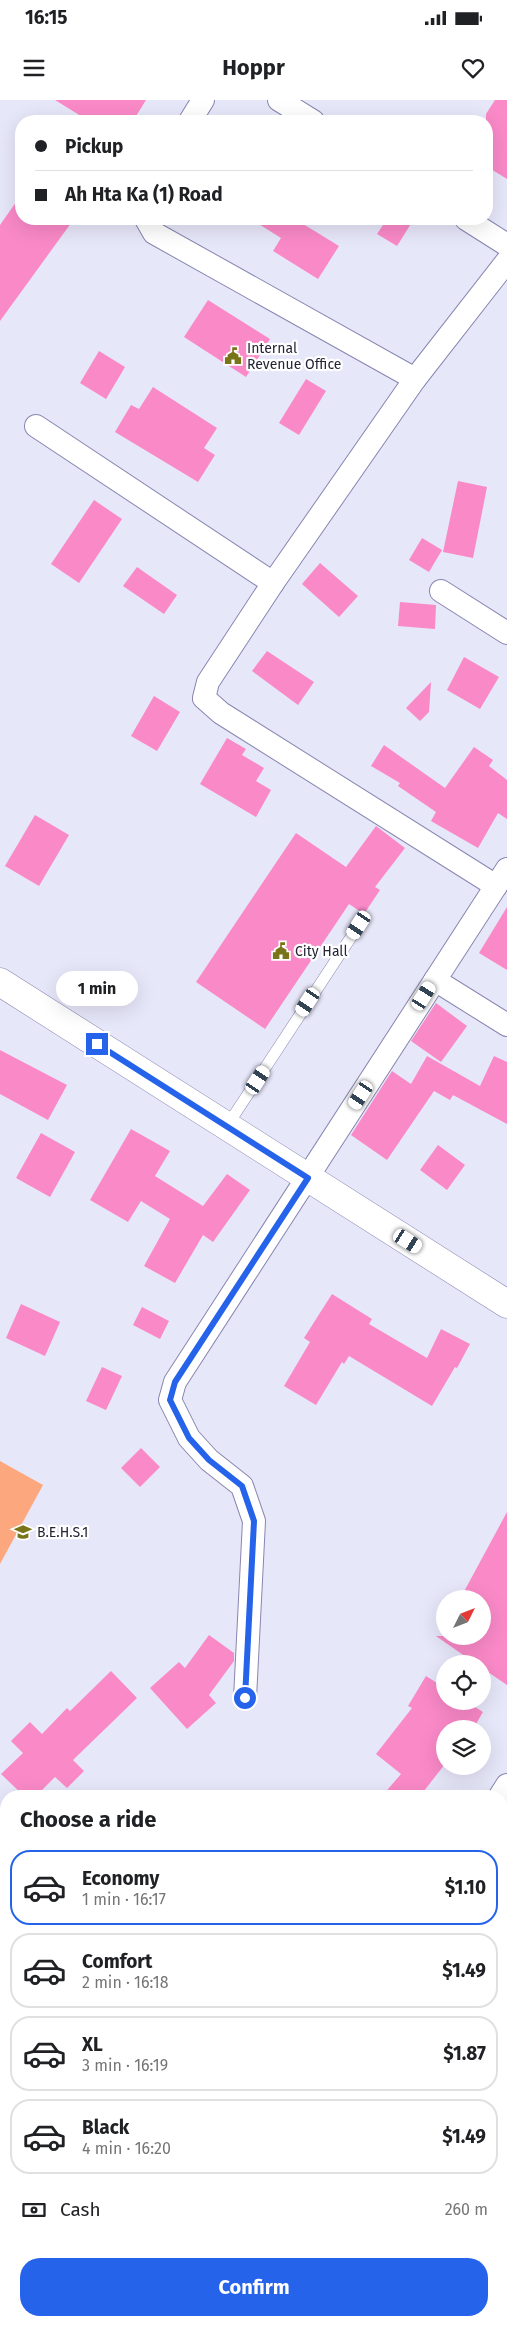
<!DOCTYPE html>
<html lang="en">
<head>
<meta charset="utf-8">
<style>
	:root { --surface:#fff; --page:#f2f2f2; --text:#202124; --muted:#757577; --line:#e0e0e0; --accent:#2563eb }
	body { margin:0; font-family:"Fira Sans",sans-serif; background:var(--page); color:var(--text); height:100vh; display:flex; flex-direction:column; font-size:19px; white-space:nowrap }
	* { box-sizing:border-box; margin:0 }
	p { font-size:16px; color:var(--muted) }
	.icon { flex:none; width:28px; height:28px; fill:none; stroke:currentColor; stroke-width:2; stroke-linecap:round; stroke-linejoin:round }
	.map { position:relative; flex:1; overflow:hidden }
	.drawer { position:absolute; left:0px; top:1690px; width:508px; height:536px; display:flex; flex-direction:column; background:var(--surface); border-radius:20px 20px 0 0; box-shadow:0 5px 20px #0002 }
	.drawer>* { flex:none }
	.banner { position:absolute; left:15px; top:15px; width:478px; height:110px; border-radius:20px; box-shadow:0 5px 20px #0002; display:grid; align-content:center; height:110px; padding:0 20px; background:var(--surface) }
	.needle { width:32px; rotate:48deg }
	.buttons { position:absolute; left:436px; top:1490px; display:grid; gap:10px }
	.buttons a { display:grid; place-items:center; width:55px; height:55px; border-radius:50%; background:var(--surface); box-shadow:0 5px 20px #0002; font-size:25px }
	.end { position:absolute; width:22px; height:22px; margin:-11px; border:6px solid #2563eb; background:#fff; box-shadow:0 0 0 2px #fff }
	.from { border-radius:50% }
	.bubble { position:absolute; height:35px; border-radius:18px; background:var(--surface); box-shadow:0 5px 20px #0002; font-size:16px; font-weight:700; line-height:35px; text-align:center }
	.car { position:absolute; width:15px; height:30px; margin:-15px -8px; border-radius:6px; box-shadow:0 0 4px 1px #0007; background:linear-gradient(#fff 24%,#345 0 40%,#fff 0 76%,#345 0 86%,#fff 0) }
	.banner b { display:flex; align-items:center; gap:18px; height:48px; font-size:19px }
	.banner b+b { border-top:1px solid var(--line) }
	.banner i { width:12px; height:12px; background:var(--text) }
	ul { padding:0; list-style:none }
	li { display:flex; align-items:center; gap:15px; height:75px; margin:0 10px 8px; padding:0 10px; border:2px solid var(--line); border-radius:20px }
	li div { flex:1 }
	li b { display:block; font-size:19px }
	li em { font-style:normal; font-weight:700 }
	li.selected { border-color:var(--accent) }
	li>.icon { width:45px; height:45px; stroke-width:1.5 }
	h2 { padding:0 20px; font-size:22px; line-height:60px }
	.pay { display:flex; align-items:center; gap:12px; height:55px; padding:0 20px; font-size:19px }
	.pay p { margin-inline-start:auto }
	.cta { display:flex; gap:10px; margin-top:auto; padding:10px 20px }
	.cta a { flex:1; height:58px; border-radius:20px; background:var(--accent); color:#fff; font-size:20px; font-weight:700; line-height:58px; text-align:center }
	.status { display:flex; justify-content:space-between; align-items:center; height:35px; padding:0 25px; background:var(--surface); direction:ltr }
	.status svg { height:14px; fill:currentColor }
	header { display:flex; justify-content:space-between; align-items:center; height:65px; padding:0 20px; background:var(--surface); font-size:22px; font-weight:700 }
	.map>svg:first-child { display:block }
	.green { fill:#fca77d }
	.building { fill:#fa89c8 }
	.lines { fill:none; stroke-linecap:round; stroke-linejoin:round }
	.service-casing { stroke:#8885b1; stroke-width:12 }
	.minor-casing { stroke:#8885b1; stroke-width:24 }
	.tertiary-casing { stroke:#8885b1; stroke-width:29 }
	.service { stroke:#fff; stroke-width:11 }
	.minor { stroke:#fff; stroke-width:22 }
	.tertiary { stroke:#fff; stroke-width:28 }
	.route { stroke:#2563eb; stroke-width:6 }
	.labels { text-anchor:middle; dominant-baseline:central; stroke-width:4.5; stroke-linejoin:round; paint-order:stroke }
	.poi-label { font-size:14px; fill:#252436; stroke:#fff; text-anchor:start }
</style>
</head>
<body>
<div class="status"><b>16:15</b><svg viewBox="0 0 49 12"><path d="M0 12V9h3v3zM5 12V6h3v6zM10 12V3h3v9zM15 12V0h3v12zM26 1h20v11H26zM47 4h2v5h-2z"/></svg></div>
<header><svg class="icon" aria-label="menu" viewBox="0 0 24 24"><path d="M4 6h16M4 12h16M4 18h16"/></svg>Hoppr<svg class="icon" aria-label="heart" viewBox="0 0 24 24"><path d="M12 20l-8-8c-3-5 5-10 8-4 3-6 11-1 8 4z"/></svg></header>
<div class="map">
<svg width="507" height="2226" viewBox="0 0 507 2226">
	<rect width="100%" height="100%" fill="#e7e7fa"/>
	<path class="green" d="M0 1361 43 1385 0 1464Z"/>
	<g class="building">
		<path d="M55 0H146L133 21H89Z"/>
		<path d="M495 0H507V79L486 66V14Z"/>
		<path d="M21 95V119H74L0 221V125Z"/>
		<path d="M251 119H295L339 146 318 179 273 151 281 138Z"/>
		<path d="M387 119H414L397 146 377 134Z"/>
		<path d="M208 200 270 239 246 277 184 237Z"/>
		<path d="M99 251 125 267 106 299 80 283Z"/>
		<path d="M306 279 326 291 299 335 279 323Z"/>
		<path d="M153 287 217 328 204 348 215 355 198 382 115 332 131 305 139 309Z"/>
		<path d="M458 381 487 387 473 458 443 452Z"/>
		<path d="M94 400 122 419 79 483 51 464Z"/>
		<path d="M422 438 442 450 429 472 409 460Z"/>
		<path d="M320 463 358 496 339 517 302 484Z"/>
		<path d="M137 467 177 495 164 514 123 486Z"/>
		<path d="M400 502 436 505 435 529 398 526Z"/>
		<path d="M267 551 314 582 298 605 252 571Z"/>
		<path d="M464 557 499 577 480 609 447 590Z"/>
		<path d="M431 582 429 612 420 621 406 608Z"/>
		<path d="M154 596 180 612 157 651 131 636Z"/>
		<path d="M227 638 246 649 242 655 264 668 256 681 271 690 256 717 200 684Z"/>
		<path d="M384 645 445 688 474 647 493 660 489 666 507 680V719L498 713 478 748 431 721 436 712 398 686 400 683 371 666Z"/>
		<path d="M35 715 69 735 39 786 5 766Z"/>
		<path d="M376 726 405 748 375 787 380 790 364 814 349 804 265 929 196 882 296 733 346 767Z"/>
		<path d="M507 807V870L479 853Z"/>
		<path d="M436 903 467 926 441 962 411 941Z"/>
		<path d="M0 950 67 985 48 1020 0 994Z"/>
		<path d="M427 956 480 986 494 956 507 962V1024L453 995 450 1000 434 991 387 1060 351 1035 392 971 411 984Z"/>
		<path d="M131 1029 170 1051 155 1076 203 1106 227 1074 250 1090 213 1142 203 1135 175 1183 144 1166 170 1119 141 1101 128 1122 90 1100Z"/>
		<path d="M41 1033 75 1052 50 1097 16 1078Z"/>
		<path d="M438 1045 465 1065 447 1090 420 1070Z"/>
		<path d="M332 1194 372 1219 369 1224 427 1258 441 1229 470 1244 457 1268 455 1267 432 1306 349 1256 344 1264 342 1262 316 1305 284 1286 310 1242 304 1238Z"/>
		<path d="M21 1204 60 1222 45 1256 6 1238Z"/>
		<path d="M142 1207 169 1221 160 1239 133 1225Z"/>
		<path d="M102 1267 122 1276 106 1310 86 1301Z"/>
		<path d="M141 1348 160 1367 140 1387 121 1368Z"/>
		<path d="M507 1412V1585L482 1568V1564H476L436 1536H482V1499H460Z"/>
		<path d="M209 1535 234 1553V1561L209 1595 216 1603 187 1629 150 1588 179 1562 185 1568Z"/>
		<path d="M111 1571 137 1598 73 1660 84 1671 67 1688 55 1677 36 1696H24L1 1674 23 1653 11 1641 30 1622 42 1634 67 1608 70 1611Z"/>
		<path d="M426 1576 445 1588V1601H466L483 1612 473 1629H445V1664L420 1696H382L401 1674 376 1654 412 1608 408 1606Z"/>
	</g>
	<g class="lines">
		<g class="service-casing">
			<path id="service" d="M227 1026 359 825"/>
		</g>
		<g class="minor-casing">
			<g id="minor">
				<path d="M279 0 313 21"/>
				<path d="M190 21 203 0"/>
				<path d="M146 119 154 133 415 279"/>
				<path d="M466 119 507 145"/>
				<path d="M36 326 273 483"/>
				<path d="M441 491 507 533"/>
				<path d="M496 786 221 613 204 598 208 582 273 483 415 279 507 161"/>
				<path d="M435 880 507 925"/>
				<path d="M245 1598 254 1421 242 1386 209 1360 189 1338 170 1300 175 1282 507 769"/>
				<path d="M500 1696 507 1685"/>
				<path d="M501 1877 507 1881"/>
				<path d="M0 1962 6 1968"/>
				<path d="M501 2078 507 2069"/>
				<path d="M369 2220 378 2226"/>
				<path d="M162 2226 166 2220"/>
				<path d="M410 2226 414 2220"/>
			</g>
		</g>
		<g class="tertiary-casing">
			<path id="tertiary" d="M0 882 507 1204"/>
		</g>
		<use href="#service" class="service"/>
		<use href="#minor" class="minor"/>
		<use href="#tertiary" class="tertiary"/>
	</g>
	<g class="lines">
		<path class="route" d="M97 944 308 1078 175 1282 170 1300 189 1338 209 1360 242 1386 254 1421 245 1598"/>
	</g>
	<defs>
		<g id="civic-bare" transform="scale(1.35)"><path d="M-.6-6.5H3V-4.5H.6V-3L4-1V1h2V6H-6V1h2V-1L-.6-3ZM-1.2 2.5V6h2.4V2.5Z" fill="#787417" stroke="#fff" stroke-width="2.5" paint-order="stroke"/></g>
		<g id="school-bare" transform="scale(1.35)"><path d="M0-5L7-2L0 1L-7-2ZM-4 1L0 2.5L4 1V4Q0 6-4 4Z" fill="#787417" stroke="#fff" stroke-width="2.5" paint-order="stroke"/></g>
	</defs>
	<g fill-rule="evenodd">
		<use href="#civic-bare" x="233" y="256"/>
		<use href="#civic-bare" x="281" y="851"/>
		<use href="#school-bare" x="23" y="1432"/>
	</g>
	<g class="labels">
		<g class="poi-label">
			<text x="247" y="248">Internal<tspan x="247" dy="16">Revenue Office</tspan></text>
			<text x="295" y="851">City Hall</text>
			<text x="37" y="1432">B.E.H.S.1</text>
		</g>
	</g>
</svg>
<div class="buttons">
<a><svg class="needle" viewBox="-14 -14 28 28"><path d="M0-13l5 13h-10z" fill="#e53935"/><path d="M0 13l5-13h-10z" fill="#757577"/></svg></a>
<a><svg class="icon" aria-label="locate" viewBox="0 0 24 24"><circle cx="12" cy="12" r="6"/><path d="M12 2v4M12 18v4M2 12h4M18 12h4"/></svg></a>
<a><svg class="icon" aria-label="layers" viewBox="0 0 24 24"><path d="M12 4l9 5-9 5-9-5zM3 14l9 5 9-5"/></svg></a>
</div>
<i class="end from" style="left:245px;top:1598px"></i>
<i class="end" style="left:97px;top:944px"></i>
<div class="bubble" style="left:56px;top:871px;width:82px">1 min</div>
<i class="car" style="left:359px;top:825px;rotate:213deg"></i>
<i class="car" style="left:424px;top:896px;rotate:32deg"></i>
<i class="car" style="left:308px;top:902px;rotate:213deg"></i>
<i class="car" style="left:258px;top:980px;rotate:33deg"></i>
<i class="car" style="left:361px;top:995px;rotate:213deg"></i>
<i class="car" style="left:408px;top:1141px;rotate:122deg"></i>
<div class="banner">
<b><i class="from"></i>Pickup</b>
<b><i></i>Ah Hta Ka (1) Road</b>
</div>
<section class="drawer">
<h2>Choose a ride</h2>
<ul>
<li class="selected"><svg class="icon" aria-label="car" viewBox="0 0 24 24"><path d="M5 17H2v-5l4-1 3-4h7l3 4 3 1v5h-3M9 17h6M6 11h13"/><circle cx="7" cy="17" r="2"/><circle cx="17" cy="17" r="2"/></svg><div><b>Economy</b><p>1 min · 16:17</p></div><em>$1.10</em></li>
<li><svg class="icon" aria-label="car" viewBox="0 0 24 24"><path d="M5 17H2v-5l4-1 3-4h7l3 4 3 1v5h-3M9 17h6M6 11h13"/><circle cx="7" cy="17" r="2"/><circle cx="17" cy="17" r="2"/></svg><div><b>Comfort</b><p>2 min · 16:18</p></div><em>$1.49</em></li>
<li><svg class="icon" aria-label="car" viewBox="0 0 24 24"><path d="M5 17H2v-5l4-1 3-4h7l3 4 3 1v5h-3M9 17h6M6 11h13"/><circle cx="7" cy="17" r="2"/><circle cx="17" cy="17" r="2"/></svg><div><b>XL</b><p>3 min · 16:19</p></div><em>$1.87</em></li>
<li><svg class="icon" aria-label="car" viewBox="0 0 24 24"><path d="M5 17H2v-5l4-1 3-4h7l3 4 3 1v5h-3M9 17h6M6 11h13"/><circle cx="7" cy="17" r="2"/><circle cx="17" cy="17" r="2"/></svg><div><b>Black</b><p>4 min · 16:20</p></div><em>$1.49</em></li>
</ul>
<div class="pay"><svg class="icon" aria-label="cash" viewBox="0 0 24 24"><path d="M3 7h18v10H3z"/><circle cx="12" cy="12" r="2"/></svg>Cash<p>260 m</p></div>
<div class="cta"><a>Confirm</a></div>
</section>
</div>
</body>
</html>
